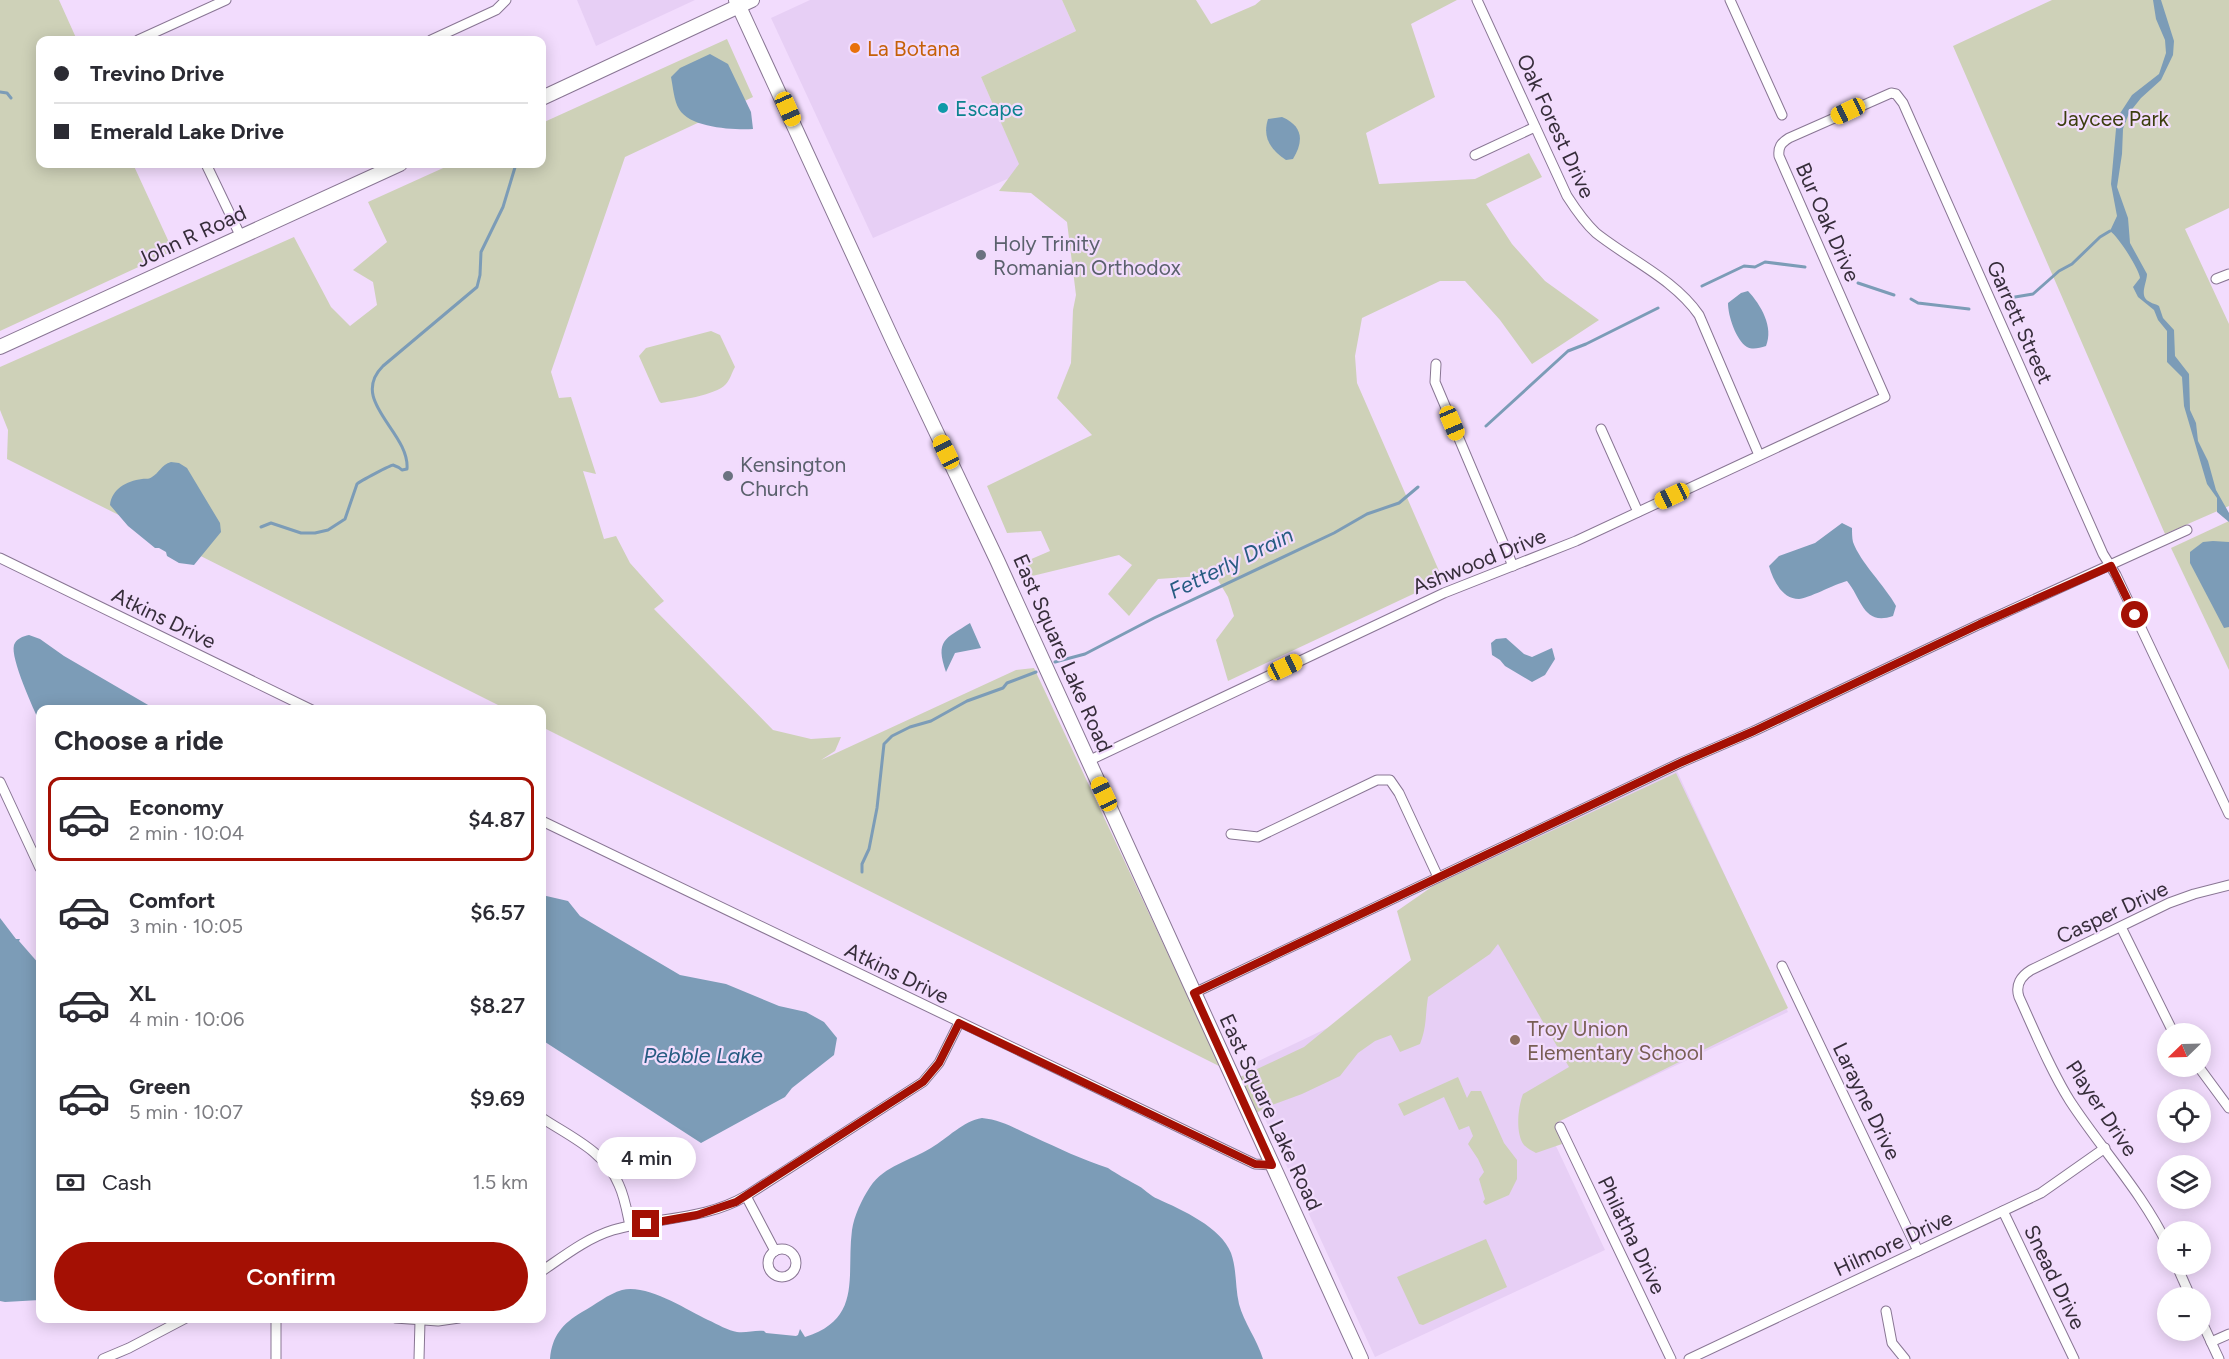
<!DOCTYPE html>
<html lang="en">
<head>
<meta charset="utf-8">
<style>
	:root { --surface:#fff; --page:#f7f7f7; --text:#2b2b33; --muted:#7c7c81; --line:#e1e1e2; --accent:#a41004 }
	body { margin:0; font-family:Figtree,sans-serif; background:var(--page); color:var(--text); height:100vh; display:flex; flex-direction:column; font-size:22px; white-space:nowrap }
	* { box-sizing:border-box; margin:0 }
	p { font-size:20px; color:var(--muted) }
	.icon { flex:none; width:33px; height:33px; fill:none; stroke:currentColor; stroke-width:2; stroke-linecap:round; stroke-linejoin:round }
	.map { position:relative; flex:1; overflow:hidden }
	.details { position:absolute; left:36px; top:705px; width:510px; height:618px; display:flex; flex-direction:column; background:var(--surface); border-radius:12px; box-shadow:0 3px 15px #0003 }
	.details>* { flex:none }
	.hud { position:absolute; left:36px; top:36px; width:510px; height:132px; border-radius:12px; box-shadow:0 3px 15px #0003; display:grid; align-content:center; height:132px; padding:0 18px; background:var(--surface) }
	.needle { width:39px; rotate:247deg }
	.tools { position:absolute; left:2157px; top:1023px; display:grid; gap:12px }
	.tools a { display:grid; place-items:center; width:54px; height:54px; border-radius:50%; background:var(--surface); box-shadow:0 3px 15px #0003; font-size:30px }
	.end { position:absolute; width:27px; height:27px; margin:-14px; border:8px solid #a41004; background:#fff; box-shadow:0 0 0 3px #fff }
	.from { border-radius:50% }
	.bubble { position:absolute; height:42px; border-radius:21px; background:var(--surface); box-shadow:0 3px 15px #0003; font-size:20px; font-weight:600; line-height:42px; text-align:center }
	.car { position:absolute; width:18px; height:36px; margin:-18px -9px; border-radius:8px; box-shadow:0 0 4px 2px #0007; background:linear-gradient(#f5c518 24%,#345 0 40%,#f5c518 0 76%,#345 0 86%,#f5c518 0) }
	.hud b { display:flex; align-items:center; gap:21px; height:57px; font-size:22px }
	.hud b+b { border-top:2px solid var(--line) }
	.hud i { width:15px; height:15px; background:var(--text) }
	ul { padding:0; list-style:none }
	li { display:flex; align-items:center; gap:18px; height:84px; margin:0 12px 9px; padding:0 6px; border:3px solid transparent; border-radius:12px }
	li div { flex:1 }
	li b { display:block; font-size:22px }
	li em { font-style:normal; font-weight:600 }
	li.selected { border-color:var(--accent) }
	li>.icon { width:54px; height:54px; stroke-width:1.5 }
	h2 { padding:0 18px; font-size:27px; line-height:72px }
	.pay { display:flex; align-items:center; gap:15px; height:66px; padding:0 18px; font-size:22px }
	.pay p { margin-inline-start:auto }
	.button { display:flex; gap:12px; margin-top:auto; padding:12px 18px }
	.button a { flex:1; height:69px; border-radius:36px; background:var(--accent); color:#fff; font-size:24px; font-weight:600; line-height:69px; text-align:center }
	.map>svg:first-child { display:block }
	.built { fill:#e7cff5 }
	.green { fill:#ced1b8 }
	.water { fill:#7c9cb7 }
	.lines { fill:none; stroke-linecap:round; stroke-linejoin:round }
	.stream { stroke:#7c9cb7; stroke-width:3 }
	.street-casing { stroke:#897694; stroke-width:11 }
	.secondary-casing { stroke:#897694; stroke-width:16 }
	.street { stroke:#fff; stroke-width:9 }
	.secondary { stroke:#fff; stroke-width:14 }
	.route { stroke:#a41004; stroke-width:8 }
	.food-dot { fill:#e8710a; stroke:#f2dcfd; stroke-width:2 }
	.culture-dot { fill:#0f9aa8; stroke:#f2dcfd; stroke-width:2 }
	.worship-dot { fill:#6b7280; stroke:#f2dcfd; stroke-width:2 }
	.education-dot { fill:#8d6e63; stroke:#f2dcfd; stroke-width:2 }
	.labels { text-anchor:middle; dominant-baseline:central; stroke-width:4.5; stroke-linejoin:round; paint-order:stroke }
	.food-label { font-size:21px; fill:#c56008; stroke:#f2dcfd; text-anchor:start }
	.culture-label { font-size:21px; fill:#0d838f; stroke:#f2dcfd; text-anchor:start }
	.park-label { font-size:21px; fill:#3c3e0e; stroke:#f2dcfd }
	.street-label { font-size:21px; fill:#362d3a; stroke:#f2dcfd }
	.worship-label { font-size:21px; fill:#5b616d; stroke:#f2dcfd; text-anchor:start }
	.education-label { font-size:21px; fill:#785e54; stroke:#f2dcfd; text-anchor:start }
	.water-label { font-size:22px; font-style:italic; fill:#275c82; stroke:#f2dcfd }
</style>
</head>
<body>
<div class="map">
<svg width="2229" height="1359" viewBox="0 0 2229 1359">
	<rect width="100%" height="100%" fill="#f2dcfd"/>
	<g class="built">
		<path d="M577 0H695L596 46Z"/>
		<path d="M810 0H1062L1076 31 981 77 1023 172 873 238 771 18Z"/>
		<path d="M1677 771 1788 1012 1547 1127 1605 1250 1375 1357 1242 1069 1469 960 1433 886Z"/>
	</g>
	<g class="green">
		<path d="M0 0H59L77 40H40V164H133L173 251 0 331Z"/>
		<path d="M1062 0H1196L1211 24 1255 5 1261 0H1457L1411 24 1435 97 1366 133 1379 184 1475 179 1529 153 1542 177 1486 204 1512 244 1545 281 1599 320 1532 364 1500 320 1465 281H1440L1362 318 1355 356 1357 383 1443 580 1228 681 1216 640 1234 616 1228 597 1215 575 1158 579 1129 616 1108 594 1132 565 1119 555 1024 578 1029 560 1050 551 1041 531 1007 533 987 486 1092 435 1057 398 1071 363 1073 310 1076 295 1067 222 1031 193 999 191 1019 164 981 77 1076 31Z"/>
		<path d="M2052 0H2229V208L2185 229 2229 324V506L2165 534 1953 46Z"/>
		<path d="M727 39 753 97 625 157 551 372 559 398 571 397 596 474 583 471 604 539 616 536 630 563 664 601 654 609 773 730 811 739 841 737 835 751 821 760 1016 670 1034 668 1221 1067 542 727V710L506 709 7 459 8 430 0 410V367L294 237 331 307 350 326 377 305 373 282 353 270 387 242 368 202 452 164H542V123Z"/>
		<path d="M711 331 720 335 735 367C732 372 730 380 726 384 715 396 678 400 661 403L659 401 639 356 646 348Z"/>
		<path d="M2229 521V670L2171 548Z"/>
		<path d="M1676 773 1788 1008 1556 1123 1562 1144 1536 1153C1532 1151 1527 1148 1524 1145 1515 1133 1518 1107 1523 1094L1569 1067 1498 944 1490 954 1428 997C1425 1016 1427 1026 1420 1044L1400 1052 1391 1035 1375 1041 1358 1053 1340 1076 1302 1094 1269 1106 1256 1113 1240 1077 1304 1047 1411 960 1397 911 1433 886Z"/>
		<path d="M1458 1077 1467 1098 1471 1091H1481L1504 1143 1517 1160V1179L1509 1195 1486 1205 1483 1202 1485 1199 1479 1179 1484 1172 1478 1159 1468 1144 1473 1136 1469 1126 1459 1130 1444 1097 1404 1116 1398 1104Z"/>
		<path d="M1486 1239 1507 1287 1423 1325 1419 1324 1397 1277Z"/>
	</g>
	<g class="water">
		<path d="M2153 0H2161L2174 41 2173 55 2161 80 2141 98 2129 113 2123 129 2122 154 2117 187 2128 218 2130 243 2147 274C2147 283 2138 297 2150 302 2153 304 2156 304 2159 306L2163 318 2174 330 2175 356 2189 374 2190 410 2196 423 2198 441 2208 461 2216 490 2229 513V522L2217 512V498L2207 484 2184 406 2182 377 2167 362V331L2158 320 2154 310 2138 297 2133 287 2140 278C2139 269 2118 236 2110 231L2117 216 2111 184 2117 118 2132 95 2159 74 2166 53 2165 40 2156 19Z"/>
		<path d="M710 54 728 64 751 112 753 129C733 130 690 128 679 109 674 101 673 87 671 77L680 68Z"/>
		<path d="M1282 117C1303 126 1304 141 1293 159L1286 160C1271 150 1262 138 1268 119Z"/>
		<path d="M1748 291C1761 305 1774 327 1766 346 1759 348 1753 350 1747 347 1736 340 1728 316 1728 303L1741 293Z"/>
		<path d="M171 462 179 463 187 468 220 523 221 532 194 565 179 563 167 556 166 552 159 548H155L128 526 110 505C112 489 126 481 142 479 147 478 147 480 152 477 159 473 161 465 171 462Z"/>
		<path d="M1842 523 1852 528C1852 532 1852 538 1853 542 1860 562 1885 586 1896 606L1893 616C1863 626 1862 599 1847 581 1835 584 1807 599 1799 599 1782 599 1773 580 1769 566L1779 556 1815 543Z"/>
		<path d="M2213 541 2229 542V627L2224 628 2190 563V552L2203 542Z"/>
		<path d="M970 623 981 648 955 653 946 672C935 640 945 639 970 623Z"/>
		<path d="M29 635 40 639 64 656 155 709 40 710V723C34 710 10 658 14 645 16 639 23 636 29 635Z"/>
		<path d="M1506 638 1524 654 1532 657 1552 648 1555 659 1545 675 1532 682 1505 666 1500 660 1492 655 1491 643 1496 639Z"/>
		<path d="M542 895 568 901 580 916 680 975 726 984 779 1006 806 1012 824 1022 837 1038 834 1055 792 1088 785 1097 701 1143 542 1040Z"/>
		<path d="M0 918 16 939H20L19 941 40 965V1300L5 1302 0 1301Z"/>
		<path d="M982 1118C1002 1120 1016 1129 1034 1137 1058 1148 1083 1160 1108 1168 1118 1175 1125 1178 1135 1184 1144 1188 1150 1196 1158 1199 1182 1210 1221 1227 1231 1253 1237 1270 1235 1287 1239 1304 1244 1323 1257 1339 1263 1359H550C552 1336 562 1324 582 1312 595 1305 608 1294 622 1290 648 1284 685 1309 708 1320 717 1324 729 1331 737 1332 747 1333 755 1330 764 1331L766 1333 796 1336 798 1335 800 1329 805 1337C863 1319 846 1276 852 1230 854 1216 862 1199 870 1187 885 1165 910 1161 931 1148 948 1138 963 1121 982 1118Z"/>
	</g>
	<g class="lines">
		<g class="stream">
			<path d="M0 92 7 93 11 98"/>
			<path d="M1858 283 1894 295"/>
			<path d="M1702 286 1744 266 1755 267 1765 262 1805 267"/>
			<path d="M2015 297 2033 294 2059 271 2072 264 2100 237 2110 231"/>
			<path d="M1911 299 1918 303 1969 309"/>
			<path d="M1486 426 1568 351 1586 344 1658 308"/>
			<path d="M261 527 271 523 301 533H315L328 530 345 519 357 484C360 481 391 465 393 465 396 466 400 468 402 470L407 469C410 432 348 401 383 366L477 287 480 275 481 252 503 207 516 164"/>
			<path d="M1055 662 1085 654 1154 618 1334 533 1367 514 1399 503 1418 487"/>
			<path d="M862 872V864L869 849 877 808 884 744 892 736 910 727 931 721 967 701 1003 688 1007 683 1036 672"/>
		</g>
		<g class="street-casing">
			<g id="street">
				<path d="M1477 0 1567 196C1576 210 1584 222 1596 233 1630 260 1674 279 1699 315L1759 455"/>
				<path d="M1730 0 1782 115"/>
				<path d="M138 40 226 0"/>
				<path d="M431 40 496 10 506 0"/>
				<path d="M1475 155 1535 127"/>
				<path d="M206 164 241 237"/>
				<path d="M2216 279 2229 274"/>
				<path d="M1436 364 1435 382 1513 566"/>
				<path d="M1601 429 1638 512"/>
				<path d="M0 558 312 710"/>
				<path d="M1088 761 1444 593 1576 541 1885 397 1779 156C1778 147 1781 143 1789 138L1891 93 1896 94 1903 103 2103 554 2116 575 2229 814"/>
				<path d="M0 782 40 868"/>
				<path d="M542 821 1255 1164 1272 1165"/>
				<path d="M1231 834 1258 837 1377 780H1390L1399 793 1438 877"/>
				<path d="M2121 927 2174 1034"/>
				<path d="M1782 966 1918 1251"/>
				<path d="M1194 993 1682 762 1754 731 1980 624 2187 530"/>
				<path d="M2198 1066 2229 1108"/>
				<path d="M542 1118C569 1136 606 1152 619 1185 625 1198 627 1212 630 1226"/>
				<path d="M1560 1127 1671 1359"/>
				<path d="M746 1196 775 1251"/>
				<path d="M2003 1211 2074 1359"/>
				<path d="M2168 1246C2142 1192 2102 1150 2070 1101 2050 1069 2035 1032 2019 997 2015 985 2021 976 2031 970L2169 903 2194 894 2229 885"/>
				<circle cx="782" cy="1263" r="14"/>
				<path d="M2176 1264 2191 1298"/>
				<path d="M542 1271C564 1256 587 1238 613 1230 658 1217 705 1220 746 1196L923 1082 939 1063 959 1023"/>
				<path d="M1886 1311 1892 1343 1905 1359"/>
				<path d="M395 1318 438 1321 459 1318"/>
				<path d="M2200 1318 2219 1359"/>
				<path d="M2211 1342 2229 1334"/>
				<path d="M103 1359 129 1348 186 1318"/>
				<path d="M276 1359V1318"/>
				<path d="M419 1359 420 1321"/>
				<path d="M1689 1359 2041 1193 2105 1148"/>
			</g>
		</g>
		<g class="secondary-casing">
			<g id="secondary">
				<path d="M736 0 894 343 997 560 1361 1359"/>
				<path d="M542 98 752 0"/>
				<path d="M0 347 400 164"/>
			</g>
		</g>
		<use href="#street" class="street"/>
		<use href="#secondary" class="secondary"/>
	</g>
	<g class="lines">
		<path class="route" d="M646 1224 697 1215 736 1202 923 1082 939 1063 959 1023 1255 1164 1272 1165 1194 993 1682 762 1754 731 1980 624 2111 566 2135 615"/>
	</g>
	<circle class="food-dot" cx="855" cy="48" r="6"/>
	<circle class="culture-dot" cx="943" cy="108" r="6"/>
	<g class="worship-dot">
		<circle cx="981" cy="255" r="6"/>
		<circle cx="728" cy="476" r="6"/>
	</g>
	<circle class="education-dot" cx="1515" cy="1040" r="6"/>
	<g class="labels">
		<g class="food-label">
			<text x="867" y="48">La Botana</text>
		</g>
		<g class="culture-label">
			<text x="955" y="108">Escape</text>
		</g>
		<g class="park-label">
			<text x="2113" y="118">Jaycee Park</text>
		</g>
		<g class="street-label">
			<text transform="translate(1556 126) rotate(65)">Oak Forest Drive</text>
			<text transform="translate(1828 222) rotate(66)">Bur Oak Drive</text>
			<text transform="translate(191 236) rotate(-25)">John R Road</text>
			<text transform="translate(2020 322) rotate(66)">Garrett Street</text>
			<text transform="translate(1479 561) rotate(-22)">Ashwood Drive</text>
			<text transform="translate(164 618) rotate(26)">Atkins Drive</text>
			<text transform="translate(1063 653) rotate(66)">East Square Lake Road</text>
			<text transform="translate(2112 912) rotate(-25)">Casper Drive</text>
			<text transform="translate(897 973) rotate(26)">Atkins Drive</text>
			<text transform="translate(1867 1101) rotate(64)">Larayne Drive</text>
			<text transform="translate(2102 1108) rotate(56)">Player Drive</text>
			<text transform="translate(1271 1112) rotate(65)">East Square Lake Road</text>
			<text transform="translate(1632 1235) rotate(64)">Philatha Drive</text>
			<text transform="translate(1893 1243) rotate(-25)">Hilmore Drive</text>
			<text transform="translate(2055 1277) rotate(64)">Snead Drive</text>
		</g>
		<g class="worship-label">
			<text x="993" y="243">Holy Trinity<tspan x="993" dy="24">Romanian Orthodox</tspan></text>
			<text x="740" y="464">Kensington<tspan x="740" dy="24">Church</tspan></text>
		</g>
		<g class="education-label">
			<text x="1527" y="1028">Troy Union<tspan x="1527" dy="24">Elementary School</tspan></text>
		</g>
		<g class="water-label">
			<text transform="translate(1231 563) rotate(-26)">Fetterly Drain</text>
			<text x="703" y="1055">Pebble Lake</text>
		</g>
	</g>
</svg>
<div class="tools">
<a><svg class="needle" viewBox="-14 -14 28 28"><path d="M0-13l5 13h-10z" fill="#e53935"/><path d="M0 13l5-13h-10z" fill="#7c7c81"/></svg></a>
<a><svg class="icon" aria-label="locate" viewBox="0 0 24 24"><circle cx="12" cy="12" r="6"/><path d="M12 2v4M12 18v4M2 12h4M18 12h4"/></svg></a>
<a><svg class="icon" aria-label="layers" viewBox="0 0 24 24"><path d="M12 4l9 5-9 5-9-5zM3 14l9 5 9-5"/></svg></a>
<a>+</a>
<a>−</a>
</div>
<i class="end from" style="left:2135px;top:615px"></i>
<i class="end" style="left:646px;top:1224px"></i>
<div class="bubble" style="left:597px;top:1137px;width:99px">4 min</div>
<i class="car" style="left:788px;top:109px;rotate:156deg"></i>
<i class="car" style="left:1848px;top:111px;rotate:245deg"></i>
<i class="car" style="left:1452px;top:423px;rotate:157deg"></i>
<i class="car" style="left:946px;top:452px;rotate:334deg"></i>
<i class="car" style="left:1672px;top:496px;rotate:245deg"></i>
<i class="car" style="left:1285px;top:667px;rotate:65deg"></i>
<i class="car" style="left:1104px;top:794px;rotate:335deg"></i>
<div class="hud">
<b><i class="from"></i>Trevino Drive</b>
<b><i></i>Emerald Lake Drive</b>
</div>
<section class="details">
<h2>Choose a ride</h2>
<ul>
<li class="selected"><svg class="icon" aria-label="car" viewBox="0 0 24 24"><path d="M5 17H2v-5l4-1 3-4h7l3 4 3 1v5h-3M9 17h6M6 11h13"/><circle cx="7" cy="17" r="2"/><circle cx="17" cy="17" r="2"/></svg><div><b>Economy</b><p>2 min · 10:04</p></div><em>$4.87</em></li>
<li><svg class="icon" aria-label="car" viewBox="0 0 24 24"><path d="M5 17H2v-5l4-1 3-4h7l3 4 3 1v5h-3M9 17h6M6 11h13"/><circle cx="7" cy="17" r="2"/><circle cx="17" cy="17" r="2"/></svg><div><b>Comfort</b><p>3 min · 10:05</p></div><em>$6.57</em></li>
<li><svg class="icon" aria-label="car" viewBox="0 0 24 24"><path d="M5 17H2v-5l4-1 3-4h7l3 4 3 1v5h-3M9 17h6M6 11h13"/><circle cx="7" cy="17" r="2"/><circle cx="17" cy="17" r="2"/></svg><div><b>XL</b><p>4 min · 10:06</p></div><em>$8.27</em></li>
<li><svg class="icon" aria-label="car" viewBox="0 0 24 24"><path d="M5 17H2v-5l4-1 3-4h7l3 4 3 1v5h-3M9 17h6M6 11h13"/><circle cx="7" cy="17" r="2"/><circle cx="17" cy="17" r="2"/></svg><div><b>Green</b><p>5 min · 10:07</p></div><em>$9.69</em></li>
</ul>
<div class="pay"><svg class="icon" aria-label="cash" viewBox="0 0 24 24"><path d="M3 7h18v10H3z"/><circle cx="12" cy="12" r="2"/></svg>Cash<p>1.5 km</p></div>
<div class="button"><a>Confirm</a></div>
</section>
</div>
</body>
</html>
